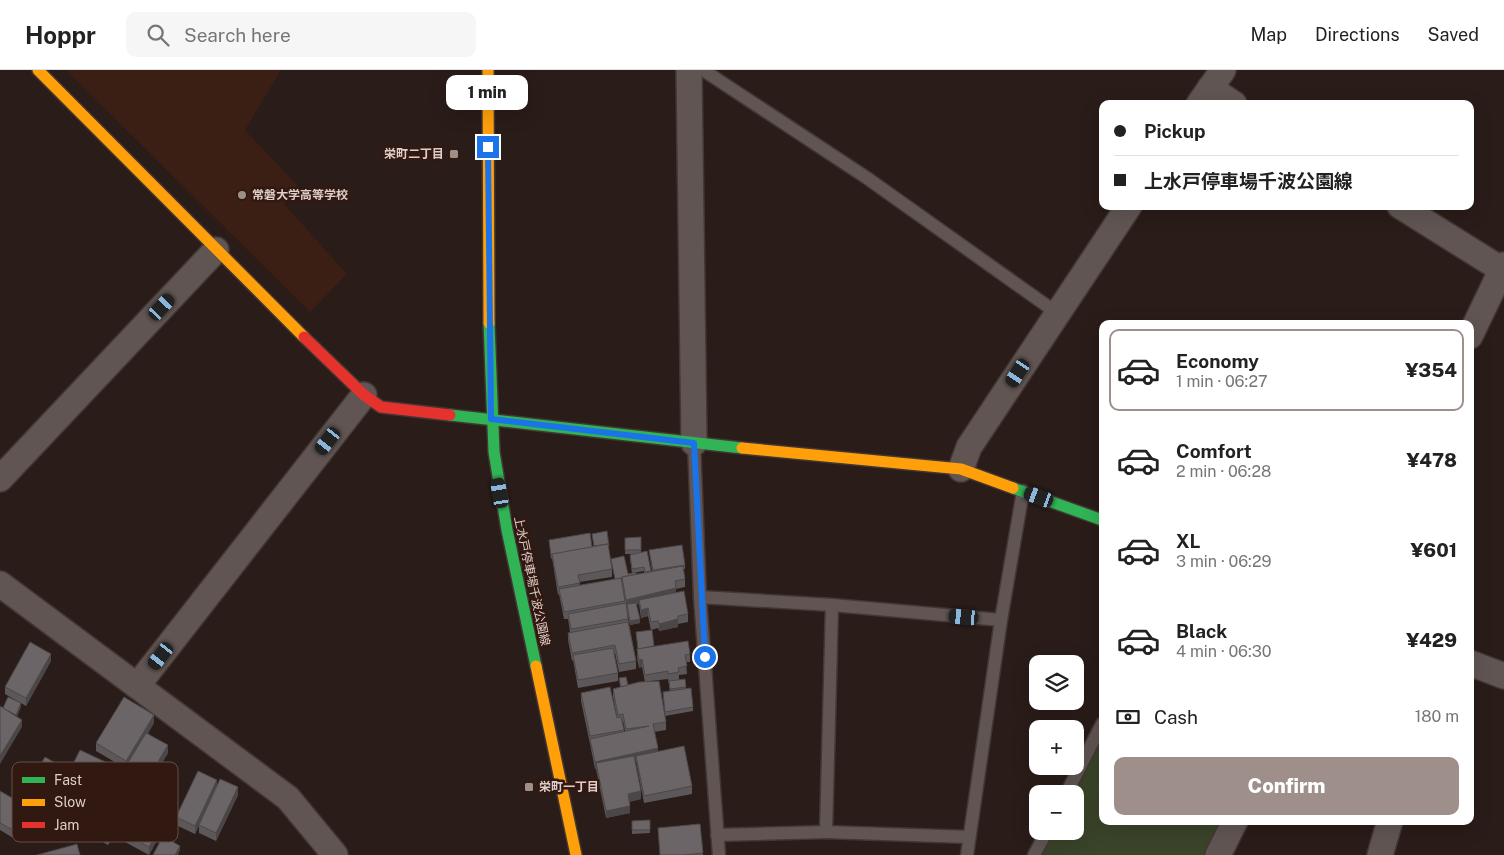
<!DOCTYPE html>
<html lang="en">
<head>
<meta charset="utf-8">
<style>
	:root { --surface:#fff; --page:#f6f6f6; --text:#222; --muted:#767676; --line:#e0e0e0; --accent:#9f8f8a }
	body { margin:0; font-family:"Public Sans","Noto Sans JP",sans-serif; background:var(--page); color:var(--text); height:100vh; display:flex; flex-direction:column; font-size:19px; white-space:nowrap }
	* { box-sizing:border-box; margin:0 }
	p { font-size:16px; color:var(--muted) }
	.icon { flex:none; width:28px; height:28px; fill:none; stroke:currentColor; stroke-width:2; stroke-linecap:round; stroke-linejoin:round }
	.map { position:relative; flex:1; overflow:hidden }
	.details { position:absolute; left:1099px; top:250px; width:375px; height:505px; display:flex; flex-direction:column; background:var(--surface); border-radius:10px; box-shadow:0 5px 20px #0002 }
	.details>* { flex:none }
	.top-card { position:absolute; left:1099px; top:30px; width:375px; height:110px; border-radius:10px; box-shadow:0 5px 20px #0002; display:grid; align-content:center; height:110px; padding:0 15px; background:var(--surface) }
	.buttons { position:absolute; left:1029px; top:585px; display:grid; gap:10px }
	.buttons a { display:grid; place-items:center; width:55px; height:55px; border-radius:10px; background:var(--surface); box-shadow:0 5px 20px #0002; font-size:25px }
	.end { position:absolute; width:22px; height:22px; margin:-11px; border:6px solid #1a73e8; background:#fff; box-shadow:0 0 0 2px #fff }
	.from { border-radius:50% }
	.bubble { position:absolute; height:35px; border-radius:10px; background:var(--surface); box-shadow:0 5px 20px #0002; font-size:16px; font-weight:800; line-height:35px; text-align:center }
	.car { position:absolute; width:15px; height:30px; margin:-15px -8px; border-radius:6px; box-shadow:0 0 4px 1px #0007; background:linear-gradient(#222 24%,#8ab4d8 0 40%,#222 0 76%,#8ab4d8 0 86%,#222 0) }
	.top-card b { display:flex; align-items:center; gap:18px; height:48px; font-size:19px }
	.top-card b+b { border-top:1px solid var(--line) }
	.top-card i { width:12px; height:12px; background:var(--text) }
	ul { padding:9px 0 0; list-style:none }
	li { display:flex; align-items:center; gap:15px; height:82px; margin:0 10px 8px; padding:0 5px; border:2px solid transparent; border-radius:10px }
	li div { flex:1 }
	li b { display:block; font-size:19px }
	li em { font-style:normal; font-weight:800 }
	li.current { border-color:var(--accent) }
	li>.icon { width:45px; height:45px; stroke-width:1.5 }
	.pay { display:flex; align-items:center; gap:12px; height:55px; padding:0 15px; font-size:19px }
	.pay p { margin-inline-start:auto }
	.button { display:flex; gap:10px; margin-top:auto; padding:10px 15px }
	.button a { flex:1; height:58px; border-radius:10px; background:var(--accent); color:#fff; font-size:20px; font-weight:800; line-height:58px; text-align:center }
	header { display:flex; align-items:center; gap:30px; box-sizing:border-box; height:70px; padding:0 25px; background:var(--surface); border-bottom:1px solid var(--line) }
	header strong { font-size:24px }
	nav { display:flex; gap:28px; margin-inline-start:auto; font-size:18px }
	.search { width:350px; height:45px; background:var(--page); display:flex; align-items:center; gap:12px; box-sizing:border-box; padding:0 18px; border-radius:10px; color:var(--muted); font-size:19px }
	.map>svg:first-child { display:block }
	.built { fill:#3b1f15 }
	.green { fill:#3a4429 }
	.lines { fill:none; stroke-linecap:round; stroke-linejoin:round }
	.lane-casing { stroke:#433734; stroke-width:15 }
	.street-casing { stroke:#433734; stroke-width:28 }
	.fast-casing { stroke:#433734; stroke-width:14 }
	.slow-casing { stroke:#433734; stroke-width:14 }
	.jam-casing { stroke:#433734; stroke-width:14 }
	.lane { stroke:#605552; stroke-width:12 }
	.street { stroke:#605552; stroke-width:25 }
	.fast { stroke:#30b455; stroke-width:11 }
	.slow { stroke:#ff9f0a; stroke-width:11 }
	.jam { stroke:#e5322d; stroke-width:11 }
	.wall { fill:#5c5759; fill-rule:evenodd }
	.shaded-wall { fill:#4b4749 }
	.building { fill:#6b6568; stroke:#4b4749 }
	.route { stroke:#1a73e8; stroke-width:6 }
	.poi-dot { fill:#9f8f8a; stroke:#311911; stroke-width:2 }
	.labels { text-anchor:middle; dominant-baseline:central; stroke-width:5; stroke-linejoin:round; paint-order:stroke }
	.poi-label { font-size:12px; font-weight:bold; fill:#decdc8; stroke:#311911; text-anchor:start }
	.street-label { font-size:12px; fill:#decdc8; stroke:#311911 }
	.key { fill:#311911; stroke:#654f48; stroke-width:1 }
	.key-label { font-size:14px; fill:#decdc8 }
</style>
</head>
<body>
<header>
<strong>Hoppr</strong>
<div class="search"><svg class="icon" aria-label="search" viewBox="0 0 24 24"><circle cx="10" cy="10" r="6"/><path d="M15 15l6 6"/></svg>Search here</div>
<nav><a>Map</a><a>Directions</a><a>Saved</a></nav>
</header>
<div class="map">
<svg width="1504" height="785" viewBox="0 0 1504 785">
	<rect width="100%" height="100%" fill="#2a1c18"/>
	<path class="built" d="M66 0H281L245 60 299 117 284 134 347 204 310 242Z"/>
	<path class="green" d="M1102 666V751H1223L1207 785H1042L1054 761H1075V724H1073Z"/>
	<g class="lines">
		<g class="lane-casing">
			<g id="lane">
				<path d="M703 0 867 108 1057 243"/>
				<path d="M694 373 700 527 719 785"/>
				<path d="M700 527 832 535 1001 550"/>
				<path d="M832 535 826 762 969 767"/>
				<path d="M1066 724 1102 654"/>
				<path d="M717 765 826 762"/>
				<path d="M967 785 1001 550 1023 421"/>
				<path d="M1034 785 1047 761"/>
			</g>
		</g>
		<g class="street-casing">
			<g id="street">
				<path d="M689 0 694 373"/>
				<path d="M1210 18 1234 34"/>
				<path d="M1199 34 1223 0"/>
				<path d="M1400 136 1504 201"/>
				<path d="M1470 266 1504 195"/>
				<path d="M961 399 969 377 1129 136"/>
				<path d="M0 409 216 180"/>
				<path d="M0 514 288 728 335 785"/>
				<path d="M1470 593 1504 606"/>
				<path d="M137 616 364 325"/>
				<path d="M1218 785 1235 751"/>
				<path d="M1380 785 1390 751"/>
			</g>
		</g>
		<g class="fast-casing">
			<g id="fast">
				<path d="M489 253 494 382 507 460 536 596"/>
				<path d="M450 345 742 378"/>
				<path d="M1013 418 1102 450"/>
			</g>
		</g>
		<g class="slow-casing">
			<g id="slow">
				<path d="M38 0 304 267"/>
				<path d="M488 0 489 253"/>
				<path d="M742 378 961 399 1013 418"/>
				<path d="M536 596 576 785"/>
			</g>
		</g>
		<g class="jam-casing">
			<path id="jam" d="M304 267 364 325 381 337 450 345"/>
		</g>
		<use href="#lane" class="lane"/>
		<use href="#street" class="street"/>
		<use href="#fast" class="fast"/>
		<use href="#slow" class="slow"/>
		<use href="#jam" class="jam"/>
	</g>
	<g class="wall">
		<path d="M592 464 609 476V480L612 499V507L579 512 580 515 615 509 611 489 628 504H636L644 503V501L632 503 630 489V485L632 484H625V468L641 480V482L651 502 652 501 649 480 685 495V499H683L685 509V517L676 519V522L688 544V552L678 554V557L659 561 658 558 651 560 648 546 641 548 639 534 636 535 640 553 630 555 626 537 636 591V599L619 602 615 583H614L618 603V611L578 618 573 590 572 591 568 570V563L570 562 568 549H564L559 524 558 525 552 488 551 489 549 470 592 477 594 476Z"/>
		<path d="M636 562 654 576 690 584V592H686L687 604 679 605V610L685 609 686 619 693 637V641L665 646 663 622 670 621 668 609 651 611 666 652V660L654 662 658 681 692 716V724L644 733 636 691H635L641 729 629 732 630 743 606 748 596 699H595L590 674 581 631V623L617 648 613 626V619L620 617 619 608 628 615 645 612 642 597 639 598 637 587 638 579ZM623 651 625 661H624L622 652Z"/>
		<path d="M51 591 26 636 5 624V617Z"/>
		<path d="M154 653 148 663 168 683 143 724 170 746 149 785 114 766 108 775 92 766V759L134 735 135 733 115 721V714L125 698 96 681V673Z"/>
		<path d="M66 703 56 721 48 716 45 722 36 717 37 712 34 710V706Z"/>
		<path d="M114 704 98 735 65 718V710Z"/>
		<path d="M217 717 238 725 216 771 199 763V755L211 730 195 764 176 755V747Z"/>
		<path d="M0 721 28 745 15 769 0 760Z"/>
		<path d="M650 750V763L632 764V751Z"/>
		<path d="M700 754 703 785H660L658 758Z"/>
	</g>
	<g class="shaded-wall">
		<path d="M676 518V526L639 530V534L627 537V534V537H626V530Z"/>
		<path d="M648 538V546L641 548V540Z"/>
		<path d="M640 549V553L630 555V551Z"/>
		<path d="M678 549V557L659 561V554Z"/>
		<path d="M51 584V591L26 636V628Z"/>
		<path d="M642 589V597L639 598V590Z"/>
		<path d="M21 633V637L16 649V645Z"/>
		<path d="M154 645V653L126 699V691Z"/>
		<path d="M22 650V657L0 694V686Z"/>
		<path d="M168 675V683L137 734V727Z"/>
		<path d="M658 678V686H636V691L597 699 596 693V699H595V692Z"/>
		<path d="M114 696V704L98 735V727Z"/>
		<path d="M66 699V703L56 721V717Z"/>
		<path d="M217 710V717L195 764V756Z"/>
		<path d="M48 713V716L45 722V718Z"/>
		<path d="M238 717V725L216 771V763Z"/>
		<path d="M641 721V729L628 732V724Z"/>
		<path d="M630 736V743L606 748V741Z"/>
		<path d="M28 737V745L15 769V761Z"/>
		<path d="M170 739V746L149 785V777Z"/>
		<path d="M114 758V766L108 775V768Z"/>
		<path d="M180 776V780L178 785H175Z"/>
	</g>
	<g class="building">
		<path d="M607 461 609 476H608V474L594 476 592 464Z"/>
		<path d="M590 463 592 477 551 485 549 470Z"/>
		<path d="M641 467V480H625V468Z"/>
		<path d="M608 474 612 499 578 505 580 513 558 517 552 484Z"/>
		<path d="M682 475 685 495 653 500 649 480Z"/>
		<path d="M647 481 651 501 645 502 644 497 632 499 630 485Z"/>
		<path d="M624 486 628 504 636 502V504L622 507V509H621V508L615 509 611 489Z"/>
		<path d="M683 496 685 509 675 511 676 518 626 530 622 507Z"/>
		<path d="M621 508 625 531 564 542 559 519Z"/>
		<path d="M684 521 688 544 678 546V549L659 554 658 551 651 552 648 538 641 540 639 530Z"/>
		<path d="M626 533 628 549 571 559 568 544Z"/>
		<path d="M636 533 640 549 630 551 627 534Z"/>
		<path d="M628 552 636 591 619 594 615 575 572 583 568 563Z"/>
		<path d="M652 560 654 576 638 579 636 562Z"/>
		<path d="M688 571 690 584 685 585 687 596 678 598 679 602 668 604V601L645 605 642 589 639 590 637 579Z"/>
		<path d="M30 572 51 584 26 628 5 617Z"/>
		<path d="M613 578 618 603 578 610 573 585Z"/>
		<path d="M626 607 628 615 621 617 619 608Z"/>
		<path d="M685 609 686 617 670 619 669 611Z"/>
		<path d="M659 611 666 652 653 654 658 678 595 692 590 669 649 656 626 659 623 644 618 645 613 619 639 612Z"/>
		<path d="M610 617 617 648 621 647 624 660 590 666 581 623Z"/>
		<path d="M691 618 693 637 665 642 663 622Z"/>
		<path d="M8 627 21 633 16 645 3 638Z"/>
		<path d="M124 627 154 645 126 691 96 673Z"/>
		<path d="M0 636 22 650 0 686Z"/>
		<path d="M146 663 168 675 137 727 115 714Z"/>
		<path d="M684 676 692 716 644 726 636 686Z"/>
		<path d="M80 680 114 696 98 727 65 710Z"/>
		<path d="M634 686 641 721 628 724 630 736 606 741 596 693Z"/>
		<path d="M45 687 66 699 56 717 48 713 45 718 36 713 39 708 34 706Z"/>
		<path d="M198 701 217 710 195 756 176 747Z"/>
		<path d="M220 709 238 717 216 763 199 755Z"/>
		<path d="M0 721 28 737 15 761 0 753Z"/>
		<path d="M112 723 134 735 141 723 170 739 149 777 114 758 108 768 92 759Z"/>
		<path d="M650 750V760H632V751Z"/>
		<path d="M700 754 703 783 683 785H660L658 758Z"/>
		<path d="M163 766 180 776 175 785H153Z"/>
		<path d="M77 774 80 785H37Z"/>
	</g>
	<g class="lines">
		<path class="route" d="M488 77 491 349 694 373 705 587"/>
	</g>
	<g class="poi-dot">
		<rect x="449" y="79" width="10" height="10" rx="2.5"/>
		<circle cx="242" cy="125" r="5"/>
		<rect x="524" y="712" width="10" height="10" rx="2.5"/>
	</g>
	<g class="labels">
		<g class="poi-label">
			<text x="444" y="84" text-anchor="end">栄町二丁目</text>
			<text x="252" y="125">常磐大学高等学校</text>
			<text x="539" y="717">栄町一丁目</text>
		</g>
		<g class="street-label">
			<text transform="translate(532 511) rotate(78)">上水戸停車場千波公園線</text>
		</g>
	</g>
	<rect x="12" y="692" width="166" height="80" rx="8" class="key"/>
	<rect x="22" y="707" width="23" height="6" fill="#30b455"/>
	<rect x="22" y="729" width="23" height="7" fill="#ff9f0a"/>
	<rect x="22" y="752" width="23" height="6" fill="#e5322d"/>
	<g class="key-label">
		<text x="54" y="715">Fast</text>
		<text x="54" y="737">Slow</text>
		<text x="54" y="760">Jam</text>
	</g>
</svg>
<div class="buttons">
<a><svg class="icon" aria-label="layers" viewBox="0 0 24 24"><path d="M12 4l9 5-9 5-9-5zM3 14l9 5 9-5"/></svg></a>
<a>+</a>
<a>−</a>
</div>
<i class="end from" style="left:705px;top:587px"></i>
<i class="end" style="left:488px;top:77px"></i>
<div class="bubble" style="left:446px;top:5px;width:82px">1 min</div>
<i class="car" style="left:162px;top:237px;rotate:43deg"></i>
<i class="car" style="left:1018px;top:303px;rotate:213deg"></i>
<i class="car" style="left:328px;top:371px;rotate:218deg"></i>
<i class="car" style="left:500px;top:423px;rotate:350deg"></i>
<i class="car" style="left:1039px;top:427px;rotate:290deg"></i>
<i class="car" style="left:964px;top:547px;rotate:275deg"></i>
<i class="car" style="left:161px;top:586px;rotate:218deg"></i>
<div class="top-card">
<b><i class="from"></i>Pickup</b>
<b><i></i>上水戸停車場千波公園線</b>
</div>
<section class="details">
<ul>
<li class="current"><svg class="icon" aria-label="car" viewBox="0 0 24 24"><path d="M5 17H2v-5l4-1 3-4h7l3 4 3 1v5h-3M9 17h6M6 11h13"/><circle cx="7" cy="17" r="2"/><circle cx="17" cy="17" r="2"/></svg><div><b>Economy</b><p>1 min · 06:27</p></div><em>¥354</em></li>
<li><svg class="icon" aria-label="car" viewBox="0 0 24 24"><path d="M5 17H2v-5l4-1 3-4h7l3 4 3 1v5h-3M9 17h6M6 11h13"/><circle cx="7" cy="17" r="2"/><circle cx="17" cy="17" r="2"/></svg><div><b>Comfort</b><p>2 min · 06:28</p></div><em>¥478</em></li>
<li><svg class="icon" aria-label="car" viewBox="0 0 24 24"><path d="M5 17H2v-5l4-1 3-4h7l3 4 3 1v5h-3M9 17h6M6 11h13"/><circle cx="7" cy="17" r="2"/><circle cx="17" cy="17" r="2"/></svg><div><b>XL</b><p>3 min · 06:29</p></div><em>¥601</em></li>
<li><svg class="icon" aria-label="car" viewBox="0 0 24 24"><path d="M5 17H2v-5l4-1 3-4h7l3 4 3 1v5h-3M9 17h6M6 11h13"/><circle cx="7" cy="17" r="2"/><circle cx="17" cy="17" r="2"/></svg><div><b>Black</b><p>4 min · 06:30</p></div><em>¥429</em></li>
</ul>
<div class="pay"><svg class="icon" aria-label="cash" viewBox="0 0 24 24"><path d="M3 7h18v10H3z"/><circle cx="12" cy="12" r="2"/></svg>Cash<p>180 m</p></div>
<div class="button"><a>Confirm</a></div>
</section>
</div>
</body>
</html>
